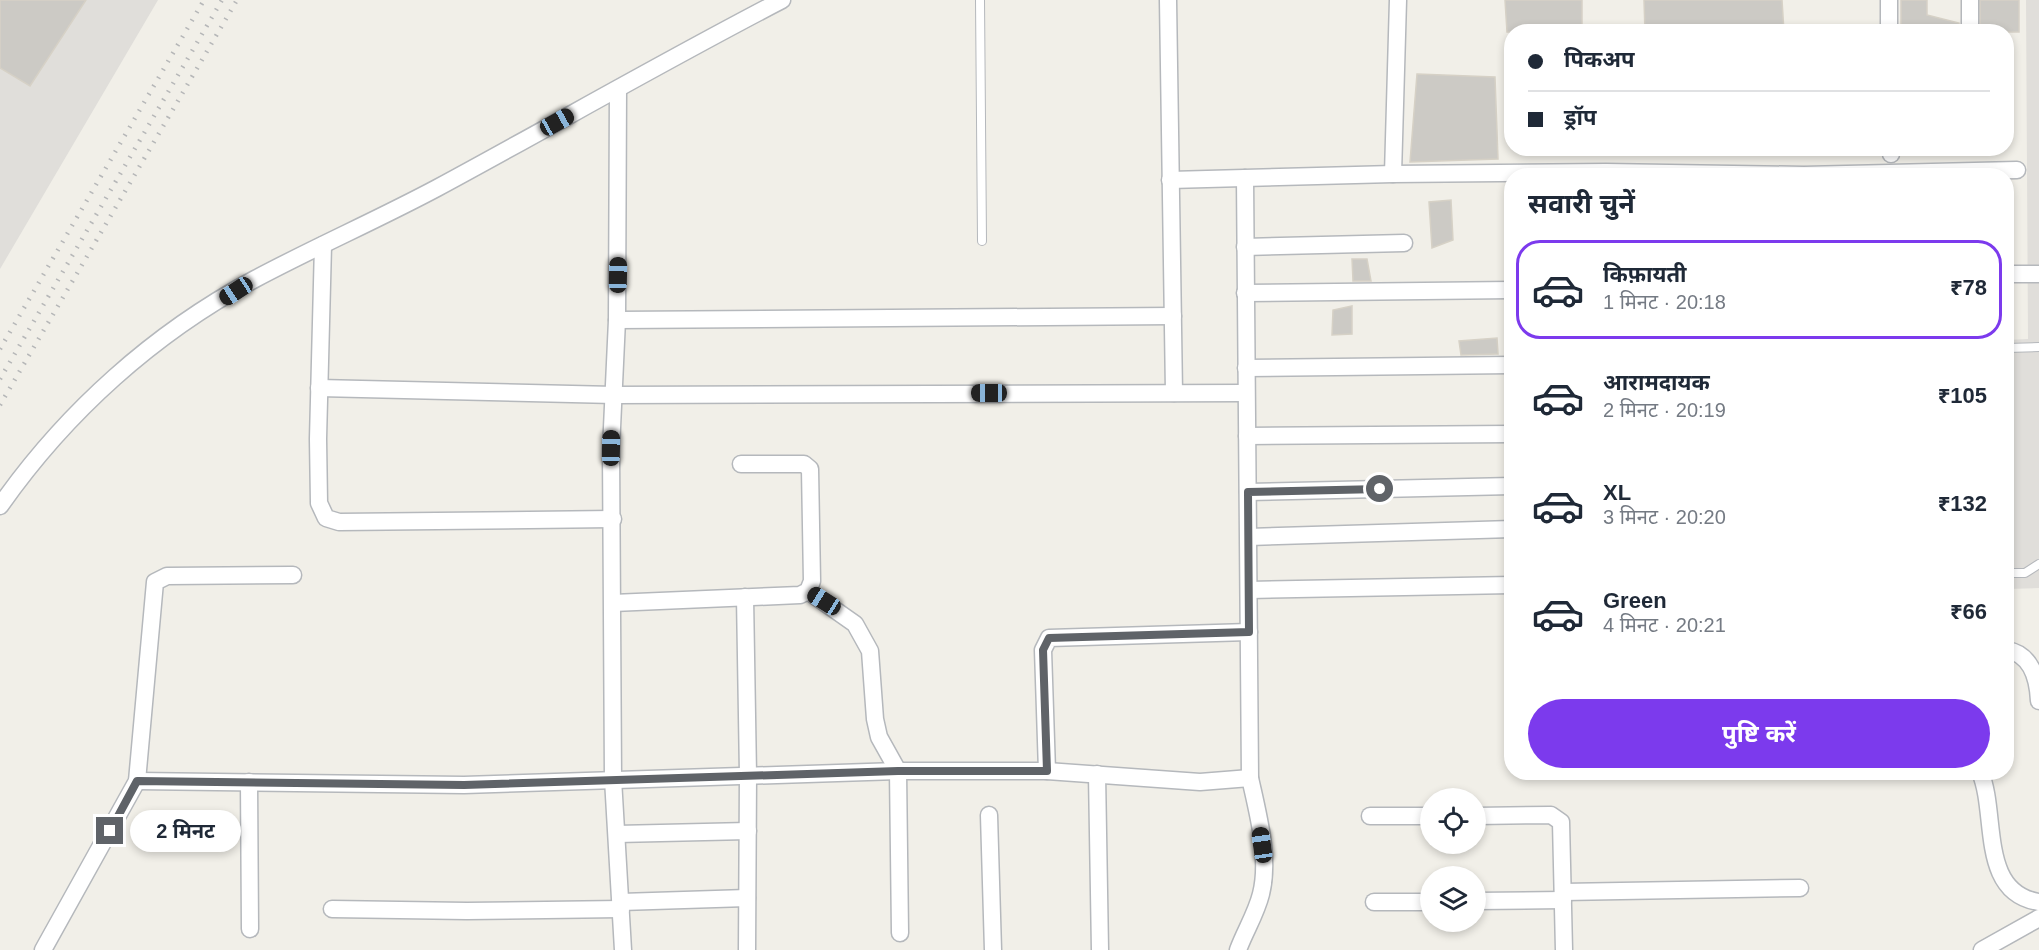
<!DOCTYPE html>
<html lang="hi">
<head>
<meta charset="utf-8">
<style>
	:root { --surface:#fff; --page:#f6f6f7; --text:#1f2937; --muted:#747a83; --line:#e0e1e3; --accent:#7c3aed }
	body { margin:0; font-family:Arial,"Noto Sans Devanagari",sans-serif; background:var(--page); color:var(--text); height:100vh; display:flex; flex-direction:column; font-size:22px; white-space:nowrap }
	* { box-sizing:border-box; margin:0 }
	p { font-size:20px; color:var(--muted) }
	.icon { flex:none; width:33px; height:33px; fill:none; stroke:currentColor; stroke-width:2; stroke-linecap:round; stroke-linejoin:round }
	.map { position:relative; flex:1; overflow:hidden }
	.details { position:absolute; left:1504px; top:168px; width:510px; height:612px; display:flex; flex-direction:column; background:var(--surface); border-radius:24px; box-shadow:0 3px 9px #0003 }
	.details>* { flex:none }
	.banner { position:absolute; left:1504px; top:24px; width:510px; height:132px; border-radius:24px; box-shadow:0 3px 9px #0003; display:grid; align-content:center; height:132px; padding:0 24px; background:var(--surface) }
	.controls { position:absolute; left:1420px; top:788px; display:grid; gap:12px }
	.controls a { display:grid; place-items:center; width:66px; height:66px; border-radius:50%; background:var(--surface); box-shadow:0 3px 9px #0003; font-size:30px }
	.end { position:absolute; width:27px; height:27px; margin:-14px; border:8px solid #5f6368; background:#fff; box-shadow:0 0 0 3px #fff }
	.from { border-radius:50% }
	.bubble { position:absolute; height:42px; border-radius:21px; background:var(--surface); box-shadow:0 3px 9px #0003; font-size:20px; font-weight:700; line-height:42px; text-align:center }
	.car { position:absolute; width:18px; height:36px; margin:-18px -9px; border-radius:8px; box-shadow:0 0 4px 2px #0007; background:linear-gradient(#222 24%,#8ab4d8 0 40%,#222 0 76%,#8ab4d8 0 86%,#222 0) }
	.banner b { display:flex; align-items:center; gap:21px; height:57px; font-size:22px }
	.banner b+b { border-top:2px solid var(--line) }
	.banner i { width:15px; height:15px; background:var(--text) }
	ul { padding:0; list-style:none }
	li { display:flex; align-items:center; gap:18px; height:99px; margin:0 12px 9px; padding:0 12px; border:3px solid transparent; border-radius:24px }
	li div { flex:1 }
	li b { display:block; font-size:22px }
	li em { font-style:normal; font-weight:700 }
	li.on { border-color:var(--accent) }
	li>.icon { width:54px; height:54px; stroke-width:1.5 }
	h2 { padding:0 24px; font-size:27px; line-height:72px }
	.cta { display:flex; gap:12px; margin-top:auto; padding:12px 24px }
	.cta a { flex:1; height:69px; border-radius:36px; background:var(--accent); color:#fff; font-size:24px; font-weight:700; line-height:69px; text-align:center }
	.map>svg:first-child { display:block }
	.industrial { fill:#e0deda }
	.building { fill:#cccac5; stroke:#d6d1c6; stroke-width:1.5 }
	.lines { fill:none; stroke-linecap:round; stroke-linejoin:round }
	.lane-casing { stroke:#b5b8bc; stroke-width:10 }
	.street-casing { stroke:#b5b8bc; stroke-width:19 }
	.lane { stroke:#fff; stroke-width:8 }
	.street { stroke:#fff; stroke-width:16 }
	.rail { stroke:#b6b7b8; stroke-width:4.5; stroke-dasharray:1.5 8; stroke-linecap:butt }
	.route { stroke:#5f6368; stroke-width:8 }
</style>
</head>
<body>
<div class="map">
<svg width="2039" height="950" viewBox="0 0 2039 950">
	<rect width="100%" height="100%" fill="#f1efe8"/>
	<g class="industrial">
		<path d="M0 0H158L0 269Z"/>
		<path d="M2026 0H2039V588L2007 589V340L2028 339Z"/>
	</g>
	<g class="building">
		<path d="M0 0H86L30 86 0 68Z"/>
		<path d="M1505 0H1582V32H1507Z"/>
		<path d="M1644 0H1782L1784 32H1645Z"/>
		<path d="M1901 0H1927V15L1959 23V32H1901Z"/>
		<rect x="1980" y="0" width="39" height="32"/>
		<path d="M1417 74 1495 77 1498 159 1410 162Z"/>
		<path d="M1451 200 1453 240 1432 248 1429 202Z"/>
		<path d="M1352 259H1367L1371 281H1353Z"/>
		<path d="M1352 306V334L1332 335 1333 310Z"/>
		<path d="M1497 338 1498 354 1461 355 1459 341Z"/>
	</g>
	<g class="lines">
		<g class="lane-casing">
			<g id="lane">
				<path d="M980 0 982 241"/>
				<path d="M2007 348 2039 347"/>
				<path d="M2007 573H2025L2039 564"/>
			</g>
		</g>
		<g class="street-casing">
			<g id="street">
				<path d="M1168 0 1174 393"/>
				<path d="M1889 0V32"/>
				<path d="M1970 32V0"/>
				<path d="M618 89 617 320 611 449 613 779 623 950"/>
				<path d="M1891 148V154"/>
				<path d="M1393 174 1398 0"/>
				<path d="M1170 180 1393 174 1606 172 1804 175 2017 170"/>
				<path d="M323 245 318 439 319 503 326 518 339 522 613 519"/>
				<path d="M1245 247 1404 243"/>
				<path d="M2007 274H2039"/>
				<path d="M1245 293 1512 290"/>
				<path d="M617 320 1173 316"/>
				<path d="M1246 368 1512 365"/>
				<path d="M319 388 614 395 1246 393"/>
				<path d="M1247 436 1512 434"/>
				<path d="M1248 492 1512 486"/>
				<path d="M0 506C66 412 154 333 255 279 315 247 377 220 437 188 552 126 666 60 782 0"/>
				<path d="M1249 537 1512 529"/>
				<path d="M1249 590 1512 585"/>
				<path d="M808 591 855 624 870 651 875 719 879 737 898 771 900 933"/>
				<path d="M745 597 748 775 747 950"/>
				<path d="M613 603 800 595 808 591 812 581 810 469 804 464H741"/>
				<path d="M2007 650C2031 654 2038 679 2039 701"/>
				<path d="M1047 771 1043 650 1049 638 1249 632"/>
				<path d="M1980 772C1998 813 1978 893 2039 902"/>
				<path d="M1097 774 1100 950"/>
				<path d="M137 781 464 785 898 771H1047L1200 782 1250 778"/>
				<path d="M249 782 250 929"/>
				<path d="M989 815 993 950"/>
				<path d="M1370 816H1431"/>
				<path d="M1476 816 1551 815 1561 822 1564 950"/>
				<path d="M617 834 748 831"/>
				<path d="M1563 892 1800 888"/>
				<path d="M1476 901 1563 900"/>
				<path d="M621 902 747 898"/>
				<path d="M1374 902H1431"/>
				<path d="M332 909 467 911 621 909"/>
				<path d="M43 950 137 781 155 582 167 576 293 575"/>
				<path d="M1238 950C1245 931 1256 914 1261 894 1270 858 1258 814 1250 778L1245 178"/>
				<path d="M1982 950 2039 918"/>
			</g>
		</g>
		<use href="#lane" class="lane"/>
		<use href="#street" class="street"/>
		<g class="rail">
			<path d="M0 349 204 0"/>
			<path d="M0 379 222 0"/>
			<path d="M0 405 237 0"/>
		</g>
	</g>
	<g class="lines">
		<path class="route" d="M110 831 137 781 464 785 898 771H1047L1043 650 1049 638 1249 632 1248 492 1380 489"/>
	</g>
</svg>
<div class="controls">
<a><svg class="icon" aria-label="locate" viewBox="0 0 24 24"><circle cx="12" cy="12" r="6"/><path d="M12 2v4M12 18v4M2 12h4M18 12h4"/></svg></a>
<a><svg class="icon" aria-label="layers" viewBox="0 0 24 24"><path d="M12 4l9 5-9 5-9-5zM3 14l9 5 9-5"/></svg></a>
</div>
<i class="end from" style="left:1380px;top:489px"></i>
<i class="end" style="left:110px;top:831px"></i>
<div class="bubble" style="left:130px;top:810px;width:111px">2 मिनट</div>
<i class="car" style="left:557px;top:122px;rotate:61deg"></i>
<i class="car" style="left:618px;top:275px;rotate:1deg"></i>
<i class="car" style="left:236px;top:291px;rotate:237deg"></i>
<i class="car" style="left:989px;top:393px;rotate:270deg"></i>
<i class="car" style="left:611px;top:448px;rotate:1deg"></i>
<i class="car" style="left:824px;top:601px;rotate:302deg"></i>
<i class="car" style="left:1262px;top:845px;rotate:352deg"></i>
<div class="banner">
<b><i class="from"></i>पिकअप</b>
<b><i></i>ड्रॉप</b>
</div>
<section class="details">
<h2>सवारी चुनें</h2>
<ul>
<li class="on"><svg class="icon" aria-label="car" viewBox="0 0 24 24"><path d="M5 17H2v-5l4-1 3-4h7l3 4 3 1v5h-3M9 17h6M6 11h13"/><circle cx="7" cy="17" r="2"/><circle cx="17" cy="17" r="2"/></svg><div><b>किफ़ायती</b><p>1 मिनट · 20:18</p></div><em>₹78</em></li>
<li><svg class="icon" aria-label="car" viewBox="0 0 24 24"><path d="M5 17H2v-5l4-1 3-4h7l3 4 3 1v5h-3M9 17h6M6 11h13"/><circle cx="7" cy="17" r="2"/><circle cx="17" cy="17" r="2"/></svg><div><b>आरामदायक</b><p>2 मिनट · 20:19</p></div><em>₹105</em></li>
<li><svg class="icon" aria-label="car" viewBox="0 0 24 24"><path d="M5 17H2v-5l4-1 3-4h7l3 4 3 1v5h-3M9 17h6M6 11h13"/><circle cx="7" cy="17" r="2"/><circle cx="17" cy="17" r="2"/></svg><div><b>XL</b><p>3 मिनट · 20:20</p></div><em>₹132</em></li>
<li><svg class="icon" aria-label="car" viewBox="0 0 24 24"><path d="M5 17H2v-5l4-1 3-4h7l3 4 3 1v5h-3M9 17h6M6 11h13"/><circle cx="7" cy="17" r="2"/><circle cx="17" cy="17" r="2"/></svg><div><b>Green</b><p>4 मिनट · 20:21</p></div><em>₹66</em></li>
</ul>
<div class="cta"><a>पुष्टि करें</a></div>
</section>
</div>
</body>
</html>
